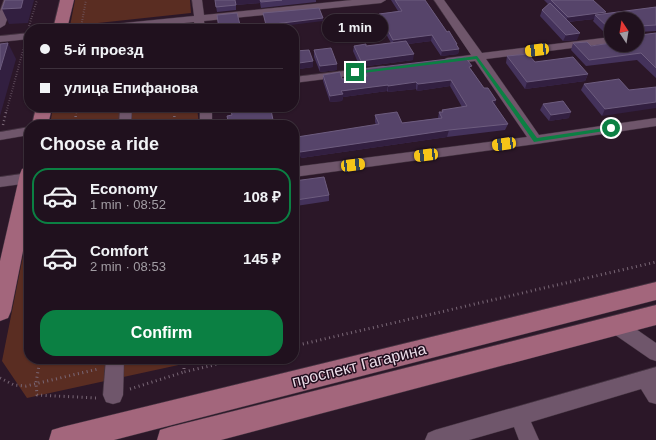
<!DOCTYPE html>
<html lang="en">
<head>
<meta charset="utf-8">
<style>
	:root { --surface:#20111e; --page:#2d1f2b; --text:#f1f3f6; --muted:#a29da4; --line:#3d313c; --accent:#0b8043 }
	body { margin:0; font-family:Arial,sans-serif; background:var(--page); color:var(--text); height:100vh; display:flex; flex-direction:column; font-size:15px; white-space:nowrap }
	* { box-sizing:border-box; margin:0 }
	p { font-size:13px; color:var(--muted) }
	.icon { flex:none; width:22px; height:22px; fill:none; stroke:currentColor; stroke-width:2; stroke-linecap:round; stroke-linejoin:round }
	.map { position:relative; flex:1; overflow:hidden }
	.side { position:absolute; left:24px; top:120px; width:275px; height:244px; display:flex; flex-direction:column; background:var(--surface); border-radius:16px; box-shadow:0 1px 3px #0004,0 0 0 1px var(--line) }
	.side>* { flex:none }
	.hud { position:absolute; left:24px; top:24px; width:275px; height:88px; border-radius:16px; box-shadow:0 1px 3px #0004,0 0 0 1px var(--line); display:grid; align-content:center; height:88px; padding:0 16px; background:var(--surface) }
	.needle { width:26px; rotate:348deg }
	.buttons { position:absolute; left:604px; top:12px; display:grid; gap:8px }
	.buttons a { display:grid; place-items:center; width:40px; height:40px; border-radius:50%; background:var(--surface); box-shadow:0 1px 3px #0004,0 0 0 1px var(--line); font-size:20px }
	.end { position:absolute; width:18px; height:18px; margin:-9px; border:5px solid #0b8043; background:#fff; box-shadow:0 0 0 2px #fff }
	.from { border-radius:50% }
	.bubble { position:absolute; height:28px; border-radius:14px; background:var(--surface); box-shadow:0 1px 3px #0004,0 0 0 1px var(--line); font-size:13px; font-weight:700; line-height:28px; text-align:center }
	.car { position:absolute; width:12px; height:24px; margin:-12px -6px; border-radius:5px; box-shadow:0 0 3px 1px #0007; background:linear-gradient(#f5c518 24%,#345 0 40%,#f5c518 0 76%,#345 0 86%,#f5c518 0) }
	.hud b { display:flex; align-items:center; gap:14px; height:38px; font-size:15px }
	.hud b+b { border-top:1px solid var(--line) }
	.hud i { width:10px; height:10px; background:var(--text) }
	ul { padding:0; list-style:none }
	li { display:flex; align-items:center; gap:12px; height:56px; margin:0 8px 6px; padding:0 8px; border:2px solid transparent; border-radius:16px }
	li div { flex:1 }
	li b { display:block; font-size:15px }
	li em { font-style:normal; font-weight:700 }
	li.on { border-color:var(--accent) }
	li>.icon { width:36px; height:36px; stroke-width:1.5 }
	h2 { padding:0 16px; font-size:18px; line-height:48px }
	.cta { display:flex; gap:8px; margin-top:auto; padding:8px 16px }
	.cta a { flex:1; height:46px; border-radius:16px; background:var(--accent); color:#fff; font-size:16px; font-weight:700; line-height:46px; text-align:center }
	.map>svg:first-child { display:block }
	.green { fill:#5a2d22 }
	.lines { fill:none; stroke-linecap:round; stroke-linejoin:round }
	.minor-casing { stroke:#433340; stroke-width:1 }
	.major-casing { stroke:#433340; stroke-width:1 }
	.path-far2 { stroke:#796776; stroke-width:2; stroke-dasharray:0.5 2; stroke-linecap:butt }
	.path-far1 { stroke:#796776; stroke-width:2.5; stroke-dasharray:1 3; stroke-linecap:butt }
	.path { stroke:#796776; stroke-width:3; stroke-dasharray:1 3.5; stroke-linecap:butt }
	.minor { fill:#6f566b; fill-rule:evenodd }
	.major { fill:#a3667c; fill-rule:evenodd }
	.wall { fill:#44325b }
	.shaded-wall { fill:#321f40 }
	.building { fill:#56446a; stroke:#6d5c7e }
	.route { fill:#0b8043 }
	.labels { text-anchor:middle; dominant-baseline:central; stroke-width:3; stroke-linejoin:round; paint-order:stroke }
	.near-street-label { font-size:16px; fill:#ebdce8; stroke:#210e1e }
</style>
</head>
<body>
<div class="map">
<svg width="656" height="440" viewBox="0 0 656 440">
	<rect width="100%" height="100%" fill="#2b1728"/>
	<g class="green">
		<path d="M75 0H190L191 13 70 26Z"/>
		<path d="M182 23 190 27V29H130Z"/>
		<path d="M53 107H197L199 125H50Z"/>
		<path d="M29 226V359H206L27 398 2 361Z"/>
	</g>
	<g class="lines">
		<g class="minor-casing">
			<g id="minor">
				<path d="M4 0H14L5 25 0 28V11Z"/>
				<path d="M192 0H202L204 15 352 0H386L381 3 204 21 205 29H195L194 22 125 29H89L94 26 194 16Z"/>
				<path d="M434 0H444L482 53 611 37V43L486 59 539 135 656 118V126L536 144 294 177V167L527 137 475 61 447 64 441 61 447 58 471 55Z"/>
				<path d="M29 33V39L0 42V36Z"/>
				<path d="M384 66 388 67 390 69 388 71 294 83V77Z"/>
				<path d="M120 107 132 108 131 125H119Z"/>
				<rect x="200" y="107" width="12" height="18"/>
				<path d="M29 127V135L0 140V132Z"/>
				<path d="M28 173 29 183 0 187V177Z"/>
				<path d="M617 318 623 320 656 343V361L650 359 611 332 608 326 611 320Z"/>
				<path d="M106 359H124L123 395 120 402 113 404 106 402 103 395Z"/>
				<path d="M656 367V404L649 402 641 389 531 422 539 440H519L514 427 469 440H425L428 433 435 430Z"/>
			</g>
		</g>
		<g class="major-casing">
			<g id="major">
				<path d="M60 0H74L67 29H53Z"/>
				<path d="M36 107H52L48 125H32Z"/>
				<path d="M29 167V221L11 311 8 318 0 321V261L20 174 22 169Z"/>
				<path d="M656 282V300L114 440H49L52 430 62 427Z"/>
				<path d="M656 305V325L221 440H157L160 430 170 427Z"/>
			</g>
		</g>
		<g class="path-far2">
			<path d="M29 26 37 0"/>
			<path d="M81 27 86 0"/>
			<path d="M34 29 44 28"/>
			<path d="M174 107V113"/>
			<path d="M6 113 24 47"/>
			<path d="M76 113 77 107"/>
		</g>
		<g class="path-far1">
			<path d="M174 112 175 125"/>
			<path d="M3 125 6 112"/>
			<path d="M75 125 76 112"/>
		</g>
		<g class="path">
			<path d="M294 346 656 262"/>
			<path d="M40 359 36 383 37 395 96 398"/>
			<path d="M184 359V372L239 359"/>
			<path d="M0 378 14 385 26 386 98 369"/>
			<path d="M130 389 184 372"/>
		</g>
		<use href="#minor" class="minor"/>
		<use href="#major" class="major"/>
	</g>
	<g class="wall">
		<path d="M215 0H316V2L261 8 260 3 236 5V10L217 12Z"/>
		<path d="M391 0H425L459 49 458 54 441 56 431 41 408 44 413 60 360 67 353 51 354 46H366L391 43 378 19 379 14 398 11Z"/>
		<path d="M544 0H593L605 14 656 7V31L639 32V34L640 35 656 33V78L637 60 586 66 571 50 573 43 591 46 637 45 611 19V36H608L593 21 594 19 568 22 577 40 563 41 540 16 542 10 548 4Z"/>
		<path d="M314 50 337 64V70L320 72 314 57Z"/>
		<path d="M295 51 313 61V67L299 69 295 58Z"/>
		<path d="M507 56 588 74 585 81 525 89 506 63Z"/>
		<path d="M364 69H471L508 124 505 130 447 137 301 158 297 144V137L376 125 375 122V115L402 123 438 118 439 112H442V110L462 107 450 86 417 91 416 89 388 92 387 91 343 97 342 101 330 102 323 81V75L342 79 364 76Z"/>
		<path d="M584 84 629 90 602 116 581 90Z"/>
		<path d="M543 104 569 118 549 121 540 110Z"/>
		<path d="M294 181 329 195V201L296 206 294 195Z"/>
	</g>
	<g class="shaded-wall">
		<path d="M23 0H34L28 23 9 24 2 9Z"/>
		<path d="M235 0H260V3L235 5Z"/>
		<path d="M606 12 603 18 595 15 594 19 565 22 568 17Z"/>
		<path d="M323 18V21L266 28V25Z"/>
		<path d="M580 33 577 40 563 41 566 35Z"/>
		<path d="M432 35 431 41 393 46V40Z"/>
		<path d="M8 43 16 59 0 116V70Z"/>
		<path d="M456 44H457L456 49H459L458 54 441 56 442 51Z"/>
		<path d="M414 54 413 60 360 67 361 61Z"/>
		<path d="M313 61V67L299 69V63Z"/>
		<path d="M337 64V70L320 72V66Z"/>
		<path d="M588 74 585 81 525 89 527 82Z"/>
		<path d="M451 80 450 86 417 91 418 84Z"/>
		<path d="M416 82V89L388 92V86Z"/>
		<path d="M388 85 387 91 343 97 342 101 330 102V96L341 91Z"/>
		<path d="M496 100 495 107 492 101Z"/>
		<path d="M656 102V108L602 116 605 109Z"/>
		<path d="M571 112 569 118 549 121 551 115Z"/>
		<path d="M449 130 447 137 301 158 300 152Z"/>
	</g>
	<g class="building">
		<path d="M5 0H23L21 8 2 9Z"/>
		<path d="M215 0H235L236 5 216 7Z"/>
		<path d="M260 0H282L261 2Z"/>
		<path d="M395 0H425L447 32 449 31 457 44H456L459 49 442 51 432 35 393 40 379 14 402 11Z"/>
		<path d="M551 0H593L606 12 568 17Z"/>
		<path d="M550 3 580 33 566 35 542 10Z"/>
		<path d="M656 7V25L640 26 639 28V34L640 35 656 33V68L641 53 589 60 573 43 587 42 591 46 611 43V45H637V19H611V30L595 15Z"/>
		<path d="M319 8 323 18 266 25 263 13Z"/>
		<path d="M237 13 241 29H219L217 15Z"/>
		<path d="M406 41 414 54 361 61 354 46 366 44V46Z"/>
		<path d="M8 43 0 70V44Z"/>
		<path d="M331 48 337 64 320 66 314 50Z"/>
		<path d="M309 50 313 61 299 63 295 51Z"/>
		<path d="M528 54 535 62 573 57 588 74 527 82 507 56Z"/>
		<path d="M465 57 472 66 469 67 484 88H488L496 100 492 101 508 124 449 130 300 152 297 137 379 124 375 115 397 112 402 123 442 118 439 112H443L442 110 467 106 451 80 418 84 416 82 388 86V85L341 91 343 94 330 96 323 75 340 72 342 79 367 76 364 69Z"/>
		<path d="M619 79 629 90 656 87V102L605 109 584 84Z"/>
		<path d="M563 101 571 112 551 115 543 104Z"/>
		<path d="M230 107H256L257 112 271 110 274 125H229L227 116 232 115Z"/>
		<path d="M324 177 329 195 296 200 294 191V181Z"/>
	</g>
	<path class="route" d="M477 56 537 138 611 127 614 128 611 130 534 142 476 59 355 74 353 72Z"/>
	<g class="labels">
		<g class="near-street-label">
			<text transform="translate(359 365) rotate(-14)">проспект Гагарина</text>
		</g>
	</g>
</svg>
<div class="buttons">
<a><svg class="needle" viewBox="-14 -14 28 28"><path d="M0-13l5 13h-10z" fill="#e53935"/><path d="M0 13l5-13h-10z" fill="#a29da4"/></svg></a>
</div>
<i class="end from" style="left:611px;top:128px"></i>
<i class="end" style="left:355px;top:72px"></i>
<div class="bubble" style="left:322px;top:14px;width:66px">1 min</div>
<i class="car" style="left:537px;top:50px;rotate:263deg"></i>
<i class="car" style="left:504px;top:144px;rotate:262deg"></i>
<i class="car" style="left:426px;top:155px;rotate:263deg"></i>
<i class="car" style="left:353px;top:165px;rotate:83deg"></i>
<div class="hud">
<b><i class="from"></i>5-й проезд</b>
<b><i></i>улица Епифанова</b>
</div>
<section class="side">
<h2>Choose a ride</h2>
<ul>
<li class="on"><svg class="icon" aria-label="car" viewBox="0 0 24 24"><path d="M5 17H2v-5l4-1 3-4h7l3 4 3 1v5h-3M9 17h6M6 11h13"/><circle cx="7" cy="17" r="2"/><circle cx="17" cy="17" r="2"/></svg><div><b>Economy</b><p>1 min · 08:52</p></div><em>108 ₽</em></li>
<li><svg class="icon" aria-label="car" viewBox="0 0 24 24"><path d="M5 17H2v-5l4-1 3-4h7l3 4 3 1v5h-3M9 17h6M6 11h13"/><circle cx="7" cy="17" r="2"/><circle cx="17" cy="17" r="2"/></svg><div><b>Comfort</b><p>2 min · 08:53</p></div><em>145 ₽</em></li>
</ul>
<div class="cta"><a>Confirm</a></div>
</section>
</div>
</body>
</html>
